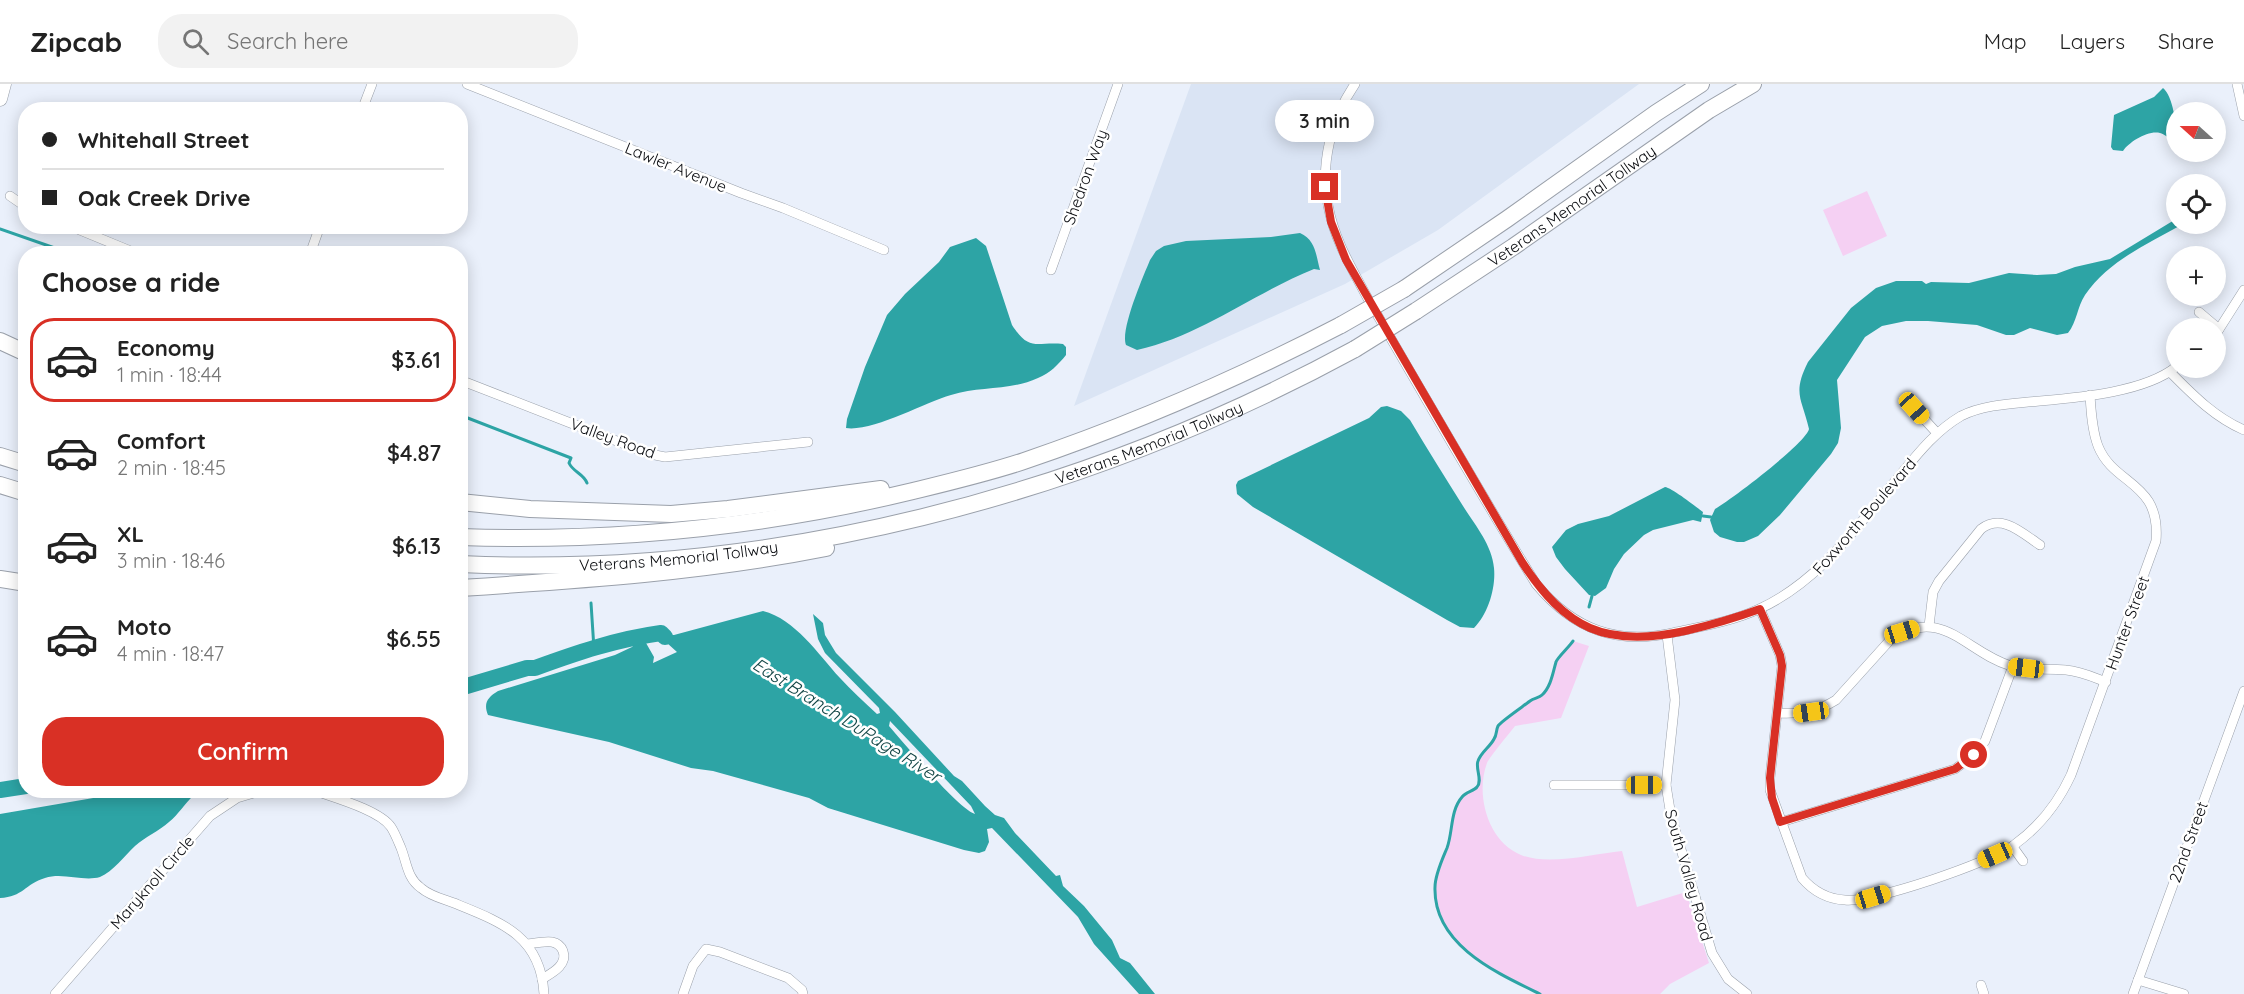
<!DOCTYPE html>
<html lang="en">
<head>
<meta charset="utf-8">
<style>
	:root { --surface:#fff; --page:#f2f2f2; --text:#222; --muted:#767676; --line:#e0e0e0; --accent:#d93025 }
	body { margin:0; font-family:Quicksand,sans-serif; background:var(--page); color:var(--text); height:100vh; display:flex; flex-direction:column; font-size:22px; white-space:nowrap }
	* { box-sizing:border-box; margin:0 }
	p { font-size:20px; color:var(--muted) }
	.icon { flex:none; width:33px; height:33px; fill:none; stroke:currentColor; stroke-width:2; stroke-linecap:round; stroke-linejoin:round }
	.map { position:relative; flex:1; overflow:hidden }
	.details { position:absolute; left:18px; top:162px; width:450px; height:552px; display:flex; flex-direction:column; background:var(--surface); border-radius:24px; box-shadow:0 3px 15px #0003 }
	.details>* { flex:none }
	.top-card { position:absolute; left:18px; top:18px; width:450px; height:132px; border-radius:24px; box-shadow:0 3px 15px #0003; display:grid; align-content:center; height:132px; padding:0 24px; background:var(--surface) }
	.needle { width:39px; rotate:291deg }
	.tools { position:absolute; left:2166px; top:18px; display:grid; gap:12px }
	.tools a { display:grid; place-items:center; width:60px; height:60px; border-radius:50%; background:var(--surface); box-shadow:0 3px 15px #0003; font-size:30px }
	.end { position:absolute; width:27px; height:27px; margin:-14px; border:8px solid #d93025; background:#fff; box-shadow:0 0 0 3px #fff }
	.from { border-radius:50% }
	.bubble { position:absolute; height:42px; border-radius:21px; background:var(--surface); box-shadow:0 3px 15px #0003; font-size:20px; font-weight:600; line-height:42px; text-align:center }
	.car { position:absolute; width:18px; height:36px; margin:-18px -9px; border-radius:8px; box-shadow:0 0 4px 2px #0007; background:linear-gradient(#f5c518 24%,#345 0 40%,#f5c518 0 76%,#345 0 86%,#f5c518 0) }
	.top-card b { display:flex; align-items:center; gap:21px; height:57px; font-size:22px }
	.top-card b+b { border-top:2px solid var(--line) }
	.top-card i { width:15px; height:15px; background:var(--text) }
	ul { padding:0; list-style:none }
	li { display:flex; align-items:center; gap:18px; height:84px; margin:0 12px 9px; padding:0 12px; border:3px solid transparent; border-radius:24px }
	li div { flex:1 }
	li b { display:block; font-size:22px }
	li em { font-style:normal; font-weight:600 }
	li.active { border-color:var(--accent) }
	li>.icon { width:54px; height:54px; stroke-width:1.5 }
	h2 { padding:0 24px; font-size:27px; line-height:72px }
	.action { display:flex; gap:12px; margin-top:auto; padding:12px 24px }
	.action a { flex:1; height:69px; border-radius:24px; background:var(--accent); color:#fff; font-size:24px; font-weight:600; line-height:69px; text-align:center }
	header { display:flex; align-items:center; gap:36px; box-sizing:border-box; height:84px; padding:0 30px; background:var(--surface); border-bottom:2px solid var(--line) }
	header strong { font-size:28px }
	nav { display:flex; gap:33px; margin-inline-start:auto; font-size:21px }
	.search { width:420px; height:54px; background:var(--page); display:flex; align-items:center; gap:15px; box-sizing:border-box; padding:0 21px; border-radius:24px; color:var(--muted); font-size:22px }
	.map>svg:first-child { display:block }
	.built { fill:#dae4f4 }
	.green { fill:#f5d0f3 }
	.water { fill:#2da4a5; fill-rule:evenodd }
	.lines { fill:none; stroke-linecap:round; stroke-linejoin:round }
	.stream { stroke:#2da4a5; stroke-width:3 }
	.river { stroke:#2da4a5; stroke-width:16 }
	.street-casing { stroke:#9aa0aa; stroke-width:10 }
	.primary-casing { stroke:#9aa0aa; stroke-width:15 }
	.highway-casing { stroke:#9aa0aa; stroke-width:18 }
	.street { stroke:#fff; stroke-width:9 }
	.primary { stroke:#fff; stroke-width:14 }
	.highway { stroke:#fff; stroke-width:16 }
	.highway-bridge-casing { stroke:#9aa0aa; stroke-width:18; stroke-linecap:butt }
	.highway-bridge { stroke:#fff; stroke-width:16 }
	.route { stroke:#d93025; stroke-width:8 }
	.labels { text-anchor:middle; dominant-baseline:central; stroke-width:5; stroke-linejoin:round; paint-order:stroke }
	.street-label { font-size:16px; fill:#0a0c10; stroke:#fff }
	.water-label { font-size:18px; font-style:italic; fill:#144747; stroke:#fff }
</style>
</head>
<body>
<header>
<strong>Zipcab</strong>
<div class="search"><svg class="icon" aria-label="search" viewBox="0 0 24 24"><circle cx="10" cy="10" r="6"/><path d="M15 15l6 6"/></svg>Search here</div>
<nav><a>Map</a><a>Layers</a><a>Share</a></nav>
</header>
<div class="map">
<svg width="2244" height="910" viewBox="0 0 2244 910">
	<rect width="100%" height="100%" fill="#eaf0fb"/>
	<path class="built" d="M1191 0H1639L1438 146 1345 200 1074 322Z"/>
	<g class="green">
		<path d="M1867 107 1887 152 1843 172 1823 126Z"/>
		<path d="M1573 557 1589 562 1561 634 1515 642C1509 650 1491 671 1487 679 1475 711 1488 758 1521 771 1548 782 1593 770 1622 767L1637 823 1686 808 1709 879 1670 900 1660 910H1540L1495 886 1469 870 1455 858 1447 846 1439 827 1435 801 1448 760 1456 724 1463 712 1477 704 1479 700 1477 678 1495 655 1499 642 1530 617 1542 611 1554 588 1556 578Z"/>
	</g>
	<g class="water">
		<path d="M2163 4C2173 12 2177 42 2176 55L2173 56C2169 54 2164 50 2160 49 2148 46 2129 58 2123 67L2113 66 2111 63 2114 31 2154 13Z"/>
		<path d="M2176 135V140H2183C2148 160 2109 176 2085 211 2077 223 2077 238 2068 249L2057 251 2030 244 2014 251H2006L1977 241 1928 237H1906L1882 242 1865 253 1837 296 1841 344 1838 359 1831 370 1780 431 1758 452 1744 458H1737L1720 453 1714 448 1710 436 1715 425C1732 415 1806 359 1809 345 1802 314 1792 310 1808 278L1851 224 1876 204 1896 197H1922L1926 200 1931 198 1969 199 2009 189 2037 191 2056 190 2075 183 2110 175Z"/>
		<path d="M1300 149C1316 156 1316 172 1320 186L1314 185C1254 209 1201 252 1137 266L1126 261C1120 246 1143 193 1150 176L1156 167 1164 162 1186 157 1271 153Z"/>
		<path d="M976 154 986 162 1012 241C1030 269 1037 257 1063 260L1066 263V271C1058 281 1050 289 1038 294 1010 307 980 302 951 311 924 319 872 348 846 344L847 335 865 283 887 231 905 210 939 178 950 163Z"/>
		<path d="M1387 322 1401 327 1410 336C1427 365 1445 393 1463 422 1475 441 1492 461 1494 484 1496 504 1488 530 1474 544L1460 543 1447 536 1253 423 1237 410 1236 401 1238 397 1369 334 1381 323Z"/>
		<path d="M1665 403C1672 404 1695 422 1703 428L1701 438 1693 436 1653 446 1644 451 1624 470 1614 485 1606 504 1595 512 1589 511 1565 485 1556 473 1552 463 1566 446 1578 440 1609 432Z"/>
		<path d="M763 527C795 535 818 570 840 594 851 606 864 618 877 630L880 629 879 624 825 569 818 555 813 530 823 539 825 551 836 569 895 628 954 692 962 697 985 722 995 731 1004 734 1015 749 1056 792 1060 791 1063 802 1084 822 1112 856 1120 874 1130 879 1155 910H1139L1094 860 1078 833 992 744 987 745 989 758 985 767 979 769 964 766 828 724 809 714 713 687 691 684 609 658 488 631C483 619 488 613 498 607L615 571 632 563 650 545 662 551H674ZM656 555 667 559 677 568 653 579 654 573 646 559ZM890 637 971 722 975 730C957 724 904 659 889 642Z"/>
		<path d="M134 707H194V711C184 720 179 730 169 738 159 747 145 753 135 762 125 771 113 788 100 793 83 798 63 788 45 794 25 800 23 813 0 814V730Z"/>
	</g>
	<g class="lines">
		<g class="stream">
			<path d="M0 145 72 170"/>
			<path d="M460 331 571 374 569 379C573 388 584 390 587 399"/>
			<path d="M1703 432 1711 433"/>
			<path d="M591 519 594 565"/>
			<path d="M1589 523 1592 512"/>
			<path d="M1540 910C1497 889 1433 861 1435 803 1435 791 1442 776 1447 764 1453 748 1450 727 1462 713 1466 708 1474 707 1477 703 1483 697 1475 684 1478 677 1481 668 1490 663 1494 655 1497 651 1496 646 1498 642 1500 638 1525 621 1530 617 1534 614 1539 614 1542 611 1551 603 1553 588 1556 578 1557 574 1570 562 1573 557"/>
		</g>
		<g class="river">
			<path d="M460 604 527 584H535C576 569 617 555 661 549L665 553"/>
			<path d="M0 706 26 702"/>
		</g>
		<g class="street-casing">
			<g id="street">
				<path d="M467 0 741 109 783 124 884 166"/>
				<path d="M1355 0C1331 35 1320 80 1328 121 1334 155 1351 183 1367 213 1381 237 1394 260 1408 284 1450 356 1492 429 1536 500 1574 546 1618 562 1676 548 1704 542 1733 537 1759 525 1816 499 1852 449 1891 402 1913 376 1932 349 1961 332 1981 322 2006 320 2028 318 2071 314 2142 310 2176 283"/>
				<path d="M2237 0 2244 32"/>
				<path d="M362 26 372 0"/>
				<path d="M10 112 26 123"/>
				<path d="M70 142 138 170"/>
				<path d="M310 170 320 142"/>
				<path d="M1051 186 1118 0"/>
				<path d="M2199 228 2219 245"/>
				<path d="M2216 250 2244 206"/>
				<path d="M2170 288C2193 311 2214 333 2244 346"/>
				<path d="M460 296 650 370 665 373 808 358"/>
				<path d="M1914 324 1936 348"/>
				<path d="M1760 525 1780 571 1782 582 1770 694V706L1802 794C1813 807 1827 815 1845 816 1872 819 1992 778 2014 761 2039 743 2058 719 2071 691L2156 457C2161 397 2114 402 2098 362 2092 346 2091 327 2090 311"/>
				<path d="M1929 542 1933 508 1939 497 1981 445C2002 429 2022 449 2040 461"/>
				<path d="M1667 551 1675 616 1666 701 1671 732 1712 869 1728 895 1747 910"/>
				<path d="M1778 629C1800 630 1817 628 1836 616L1891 555C1943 521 1965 568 2011 582 2029 587 2048 584 2066 586 2080 587 2093 593 2106 598"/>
				<path d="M1554 701H1666"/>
				<path d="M313 706C332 713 380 726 391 743 395 749 398 757 401 764 407 779 407 794 421 804 430 812 443 815 454 819 501 838 541 852 544 910"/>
				<path d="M1781 738 1955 685 1974 671 1985 657 2013 582"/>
				<path d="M2013 763 2023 777"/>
				<path d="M528 860C535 859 545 857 552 858 557 859 561 862 563 867 568 881 552 889 542 895"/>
				<path d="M2138 896 2184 910"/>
				<path d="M1981 901 1984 910"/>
				<path d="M55 910 210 732 237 714 264 706"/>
				<path d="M683 910 693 882 706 865 720 868 788 894 802 906 803 910"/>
				<path d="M2133 910 2244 607"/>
			</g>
		</g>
		<g class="primary-casing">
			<path id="primary" d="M0 15 4 0"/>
		</g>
		<g class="highway-casing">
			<g id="highway">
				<path d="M1404 205 1507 135 1656 29 1701 0"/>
				<path id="s1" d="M1416 227 1513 163 1709 26 1753 0"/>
				<path d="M0 257 26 269"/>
				<path d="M0 372 26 380"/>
				<path d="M0 401 26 409"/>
				<path d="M460 418 530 425 671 430 728 425 881 405"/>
				<path d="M460 453C613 458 765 443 913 407 950 398 988 389 1024 377 1133 340 1239 294 1341 241"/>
				<path id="s2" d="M460 480C771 494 1083 413 1355 265"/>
				<path d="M0 495 26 499"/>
				<path d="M460 504C583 496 705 488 826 464"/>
			</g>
		</g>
		<use href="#street" class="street"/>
		<use href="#primary" class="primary"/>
		<use href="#highway" class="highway"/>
		<g class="highway-bridge-casing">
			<g id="highway-bridge">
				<path d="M1341 241 1404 205"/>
				<path d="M1355 265 1416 227"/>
			</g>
		</g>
		<use href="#highway-bridge" class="highway-bridge"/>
	</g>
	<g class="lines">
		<path class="route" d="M1325 103 1331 138 1346 176 1522 478C1565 545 1606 564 1685 547 1711 541 1735 534 1760 525L1780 571 1782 582 1770 694 1772 714 1780 738 1955 685 1974 671"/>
	</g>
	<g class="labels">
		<g class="street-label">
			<text transform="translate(676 83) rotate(22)">Lawler Avenue</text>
			<text transform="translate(1085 93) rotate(-70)">Shedron Way</text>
			<text stroke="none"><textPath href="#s1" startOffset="188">Veterans Memorial Tollway</textPath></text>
			<text transform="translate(613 354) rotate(20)">Valley Road</text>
			<text stroke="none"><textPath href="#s2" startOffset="705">Veterans Memorial Tollway</textPath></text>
			<text transform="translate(1864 432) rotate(-49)">Foxworth Boulevard</text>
			<text stroke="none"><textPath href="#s2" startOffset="219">Veterans Memorial Tollway</textPath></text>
			<text transform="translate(2127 539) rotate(-70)">Hunter Street</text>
			<text transform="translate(2188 758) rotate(-70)">22nd Street</text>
			<text transform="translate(1689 791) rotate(74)">South Valley Road</text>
			<text transform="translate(152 798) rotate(-49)">Maryknoll Circle</text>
		</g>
		<g class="water-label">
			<text transform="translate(847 636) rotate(32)">East Branch DuPage River</text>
		</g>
	</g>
</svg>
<div class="tools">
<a><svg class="needle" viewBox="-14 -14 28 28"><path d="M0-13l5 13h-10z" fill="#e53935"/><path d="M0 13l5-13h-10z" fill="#767676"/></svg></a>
<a><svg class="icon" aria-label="locate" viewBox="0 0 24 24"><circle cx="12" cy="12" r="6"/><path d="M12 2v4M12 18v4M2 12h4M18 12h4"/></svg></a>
<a>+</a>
<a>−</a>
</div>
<i class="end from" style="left:1974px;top:671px"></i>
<i class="end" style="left:1325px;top:103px"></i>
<div class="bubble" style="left:1275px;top:16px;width:99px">3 min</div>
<i class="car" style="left:1914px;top:324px;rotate:138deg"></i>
<i class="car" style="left:1902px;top:548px;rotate:73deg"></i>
<i class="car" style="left:2026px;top:584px;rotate:277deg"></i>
<i class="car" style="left:1811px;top:628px;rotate:262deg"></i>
<i class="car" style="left:1644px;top:701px;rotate:90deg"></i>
<i class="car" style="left:1995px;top:771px;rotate:246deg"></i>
<i class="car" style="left:1873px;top:813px;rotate:73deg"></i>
<div class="top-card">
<b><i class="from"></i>Whitehall Street</b>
<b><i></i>Oak Creek Drive</b>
</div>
<section class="details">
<h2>Choose a ride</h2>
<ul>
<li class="active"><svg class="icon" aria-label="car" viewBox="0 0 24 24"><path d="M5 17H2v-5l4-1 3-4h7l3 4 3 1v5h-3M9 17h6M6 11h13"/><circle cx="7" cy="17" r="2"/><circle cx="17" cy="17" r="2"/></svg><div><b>Economy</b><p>1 min · 18:44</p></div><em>$3.61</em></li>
<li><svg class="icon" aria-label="car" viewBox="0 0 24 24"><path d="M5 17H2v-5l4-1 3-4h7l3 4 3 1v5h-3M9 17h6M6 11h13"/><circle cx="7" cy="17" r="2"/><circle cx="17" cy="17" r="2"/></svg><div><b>Comfort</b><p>2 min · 18:45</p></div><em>$4.87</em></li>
<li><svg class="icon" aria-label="car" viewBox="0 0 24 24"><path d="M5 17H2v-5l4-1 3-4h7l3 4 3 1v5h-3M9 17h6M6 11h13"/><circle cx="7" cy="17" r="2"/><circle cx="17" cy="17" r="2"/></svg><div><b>XL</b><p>3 min · 18:46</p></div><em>$6.13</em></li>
<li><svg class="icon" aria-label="car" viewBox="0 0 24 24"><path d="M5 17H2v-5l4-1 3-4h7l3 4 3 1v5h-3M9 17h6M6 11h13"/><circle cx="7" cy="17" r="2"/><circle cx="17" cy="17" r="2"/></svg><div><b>Moto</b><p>4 min · 18:47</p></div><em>$6.55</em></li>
</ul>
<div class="action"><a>Confirm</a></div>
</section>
</div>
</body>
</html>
